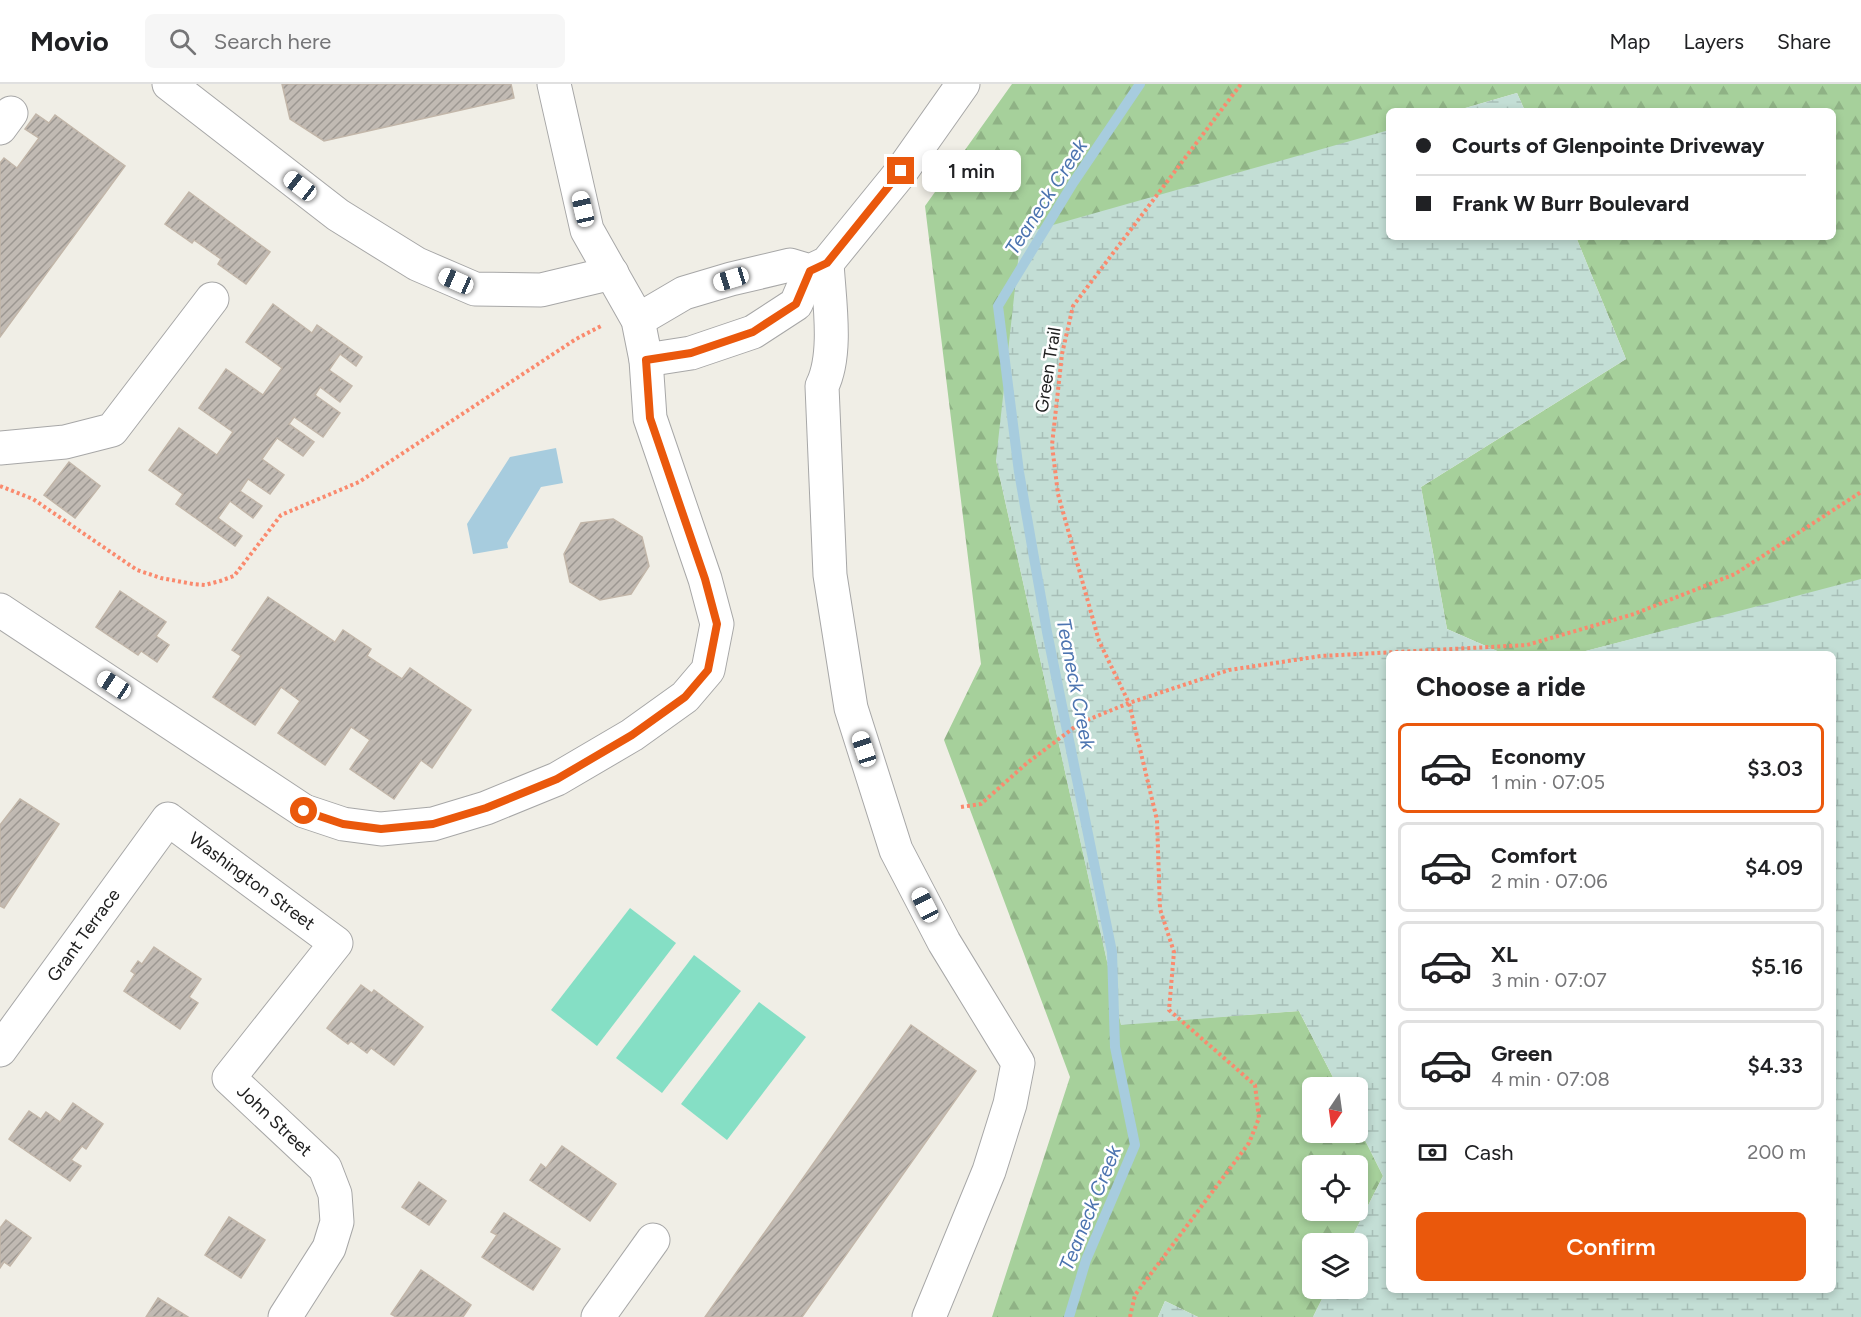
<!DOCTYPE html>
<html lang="en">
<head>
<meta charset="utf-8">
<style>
	:root { --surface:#fff; --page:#f6f6f6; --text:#202124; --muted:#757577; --line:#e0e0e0; --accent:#ea580c }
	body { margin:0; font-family:Figtree,sans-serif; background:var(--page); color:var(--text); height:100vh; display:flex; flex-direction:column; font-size:22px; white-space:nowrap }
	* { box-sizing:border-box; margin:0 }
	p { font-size:20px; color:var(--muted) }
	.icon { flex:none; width:33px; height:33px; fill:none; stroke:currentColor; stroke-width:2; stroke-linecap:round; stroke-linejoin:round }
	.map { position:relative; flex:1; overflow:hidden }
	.sheet { position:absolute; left:1386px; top:567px; width:450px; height:642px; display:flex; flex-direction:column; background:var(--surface); border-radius:9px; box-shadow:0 3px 9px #0003 }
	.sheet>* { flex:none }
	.banner { position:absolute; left:1386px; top:24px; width:450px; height:132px; border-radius:9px; box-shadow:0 3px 9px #0003; display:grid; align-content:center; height:132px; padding:0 30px; background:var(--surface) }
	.needle { width:39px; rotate:193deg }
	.fabs { position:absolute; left:1302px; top:993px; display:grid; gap:12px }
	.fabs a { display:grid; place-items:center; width:66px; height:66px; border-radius:9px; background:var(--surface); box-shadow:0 3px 9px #0003; font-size:30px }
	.end { position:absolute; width:27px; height:27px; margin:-14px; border:8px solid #ea580c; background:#fff; box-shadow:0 0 0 3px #fff }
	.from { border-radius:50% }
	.bubble { position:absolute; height:42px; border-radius:9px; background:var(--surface); box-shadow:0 3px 9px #0003; font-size:20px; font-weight:600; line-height:42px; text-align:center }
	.car { position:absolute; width:18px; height:36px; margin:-18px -9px; border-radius:8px; box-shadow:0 0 4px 2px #0007; background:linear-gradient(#fff 24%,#345 0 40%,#fff 0 76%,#345 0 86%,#fff 0) }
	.banner b { display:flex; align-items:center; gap:21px; height:57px; font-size:22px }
	.banner b+b { border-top:2px solid var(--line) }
	.banner i { width:15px; height:15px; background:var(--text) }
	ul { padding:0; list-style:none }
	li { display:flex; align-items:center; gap:18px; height:90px; margin:0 12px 9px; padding:0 18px; border:3px solid var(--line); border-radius:9px }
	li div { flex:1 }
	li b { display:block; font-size:22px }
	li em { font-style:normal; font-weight:600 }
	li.active { border-color:var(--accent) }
	li>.icon { width:54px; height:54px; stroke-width:1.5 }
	h2 { padding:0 30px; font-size:27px; line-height:72px }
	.pay { display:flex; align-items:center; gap:15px; height:66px; padding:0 30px; font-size:22px }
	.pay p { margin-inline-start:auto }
	.button { display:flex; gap:12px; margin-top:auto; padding:12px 30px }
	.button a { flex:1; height:69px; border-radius:9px; background:var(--accent); color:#fff; font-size:24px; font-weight:600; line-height:69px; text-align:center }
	header { display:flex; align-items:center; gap:36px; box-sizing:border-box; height:84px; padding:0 30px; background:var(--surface); border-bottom:2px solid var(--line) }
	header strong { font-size:28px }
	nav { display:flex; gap:33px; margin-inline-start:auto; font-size:21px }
	.search { width:420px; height:54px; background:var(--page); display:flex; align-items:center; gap:15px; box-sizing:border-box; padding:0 21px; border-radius:9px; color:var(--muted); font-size:22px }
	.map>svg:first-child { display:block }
	.forest { fill:url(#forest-firs); fill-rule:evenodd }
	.wetland { fill:url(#wetland-marsh) }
	.pitch { fill:#85dfc5 }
	.water { fill:#a7ccde }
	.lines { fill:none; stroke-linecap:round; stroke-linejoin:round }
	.stream { stroke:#a7ccde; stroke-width:10 }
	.building { fill:url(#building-hatch); stroke:#c2b6a9; stroke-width:1.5 }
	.minor-casing { stroke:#a7a7a7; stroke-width:35 }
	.path { stroke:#fa8a6e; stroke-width:4; stroke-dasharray:3 3; stroke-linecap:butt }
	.minor { stroke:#fff; stroke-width:33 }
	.route { stroke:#ea580c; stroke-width:8 }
	.labels { text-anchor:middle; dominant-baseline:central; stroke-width:5; stroke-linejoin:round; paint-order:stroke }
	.street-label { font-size:18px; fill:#202020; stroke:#fff }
	.water-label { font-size:20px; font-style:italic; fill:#4c74b0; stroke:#fff }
</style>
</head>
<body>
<header>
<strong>Movio</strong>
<div class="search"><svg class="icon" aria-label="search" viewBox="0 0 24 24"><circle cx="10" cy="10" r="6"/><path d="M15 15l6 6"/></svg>Search here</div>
<nav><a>Map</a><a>Layers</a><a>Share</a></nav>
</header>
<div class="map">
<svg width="1861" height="1233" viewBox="0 0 1861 1233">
	<defs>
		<pattern id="forest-firs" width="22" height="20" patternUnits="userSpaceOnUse" patternTransform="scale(1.5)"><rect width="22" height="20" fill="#a6d09b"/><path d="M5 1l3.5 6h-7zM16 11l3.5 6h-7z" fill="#8fb285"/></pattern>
		<pattern id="wetland-marsh" width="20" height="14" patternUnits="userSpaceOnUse" patternTransform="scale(1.5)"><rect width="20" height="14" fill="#c3ded5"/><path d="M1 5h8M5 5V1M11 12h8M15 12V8" fill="none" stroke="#a7beb7"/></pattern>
		<pattern id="building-hatch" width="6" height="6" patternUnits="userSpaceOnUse" patternTransform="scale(1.5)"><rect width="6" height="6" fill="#c1bab3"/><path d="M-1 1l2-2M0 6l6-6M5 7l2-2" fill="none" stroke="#9c9791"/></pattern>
	</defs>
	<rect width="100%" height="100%" fill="#f0eee6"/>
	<path class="forest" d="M1012 0H1861V495L1859 497 1574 570H1504L1447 545 1421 403 1626 275 1576 153H1833V27H1525L1517 9 1455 27H1389V46L996 376 1121 940 1299 927 1338 1003 1312 1004V1048H1358V1042L1383 1092 1349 1159 1312 1160V1204L1327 1205 1313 1233H1198L1165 1217 1158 1233H992L1070 993 944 656 981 580 925 122ZM1312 1082H1358V1126H1312Z"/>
	<g class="wetland">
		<path d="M1517 9 1525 27H1455Z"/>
		<path d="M1389 46V153H1576L1626 275 1421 403 1447 545 1504 570H1389V1206H1833V570H1574L1861 495V1233H1313L1327 1205 1358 1204V1160L1349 1159 1383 1092 1358 1042V1004L1338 1003 1299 927 1121 941 996 376 1021 150Z"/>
		<path d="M1165 1217 1198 1233H1158Z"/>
	</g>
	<g class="pitch">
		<path d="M630 824 676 859 597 962 551 926Z"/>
		<path d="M694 871 741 907 662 1009 616 974Z"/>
		<path d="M759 918 806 953 727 1056 681 1020Z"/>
	</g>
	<path class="water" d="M556 364 563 399 541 403 507 459 508 464 473 470 467 440 510 373Z"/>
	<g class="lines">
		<path class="stream" d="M1069 1233 1086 1176 1135 1061 1115 963 1112 868 1047 548 1019 388 998 222 1073 99 1140 0"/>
	</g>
	<g class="building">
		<path d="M282 0H511L514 14 324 57 290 35Z"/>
		<path d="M36 30 49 39 55 31 125 82 0 253V79L4 74 17 84 39 54 25 45Z"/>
		<path d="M189 108 270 168 246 200 218 180 221 175 194 156 192 159 165 140Z"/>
		<path d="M273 220 312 249 317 241 362 273 356 282 340 270 329 286 352 302 340 318 320 303 315 311 340 329 323 353 294 333 289 340 314 358 303 372 277 354 262 375 284 391 270 410 248 395 240 407 262 422 253 434 230 417 218 434 242 452 235 462 176 420 183 410 149 386 179 344 217 371 233 348 199 324 226 285 263 311 282 284 246 258Z"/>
		<path d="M69 378 100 402 75 434 44 411Z"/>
		<path d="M613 435 642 453 649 482 631 510 600 516 570 498 564 470 581 439Z"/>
		<path d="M120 507 166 538 156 552 169 561 157 578 141 567 138 571 96 543Z"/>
		<path d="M268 513 335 558 343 546 371 565 367 572 402 595 410 584 471 626 432 684 421 676 394 715 350 685 370 656 351 643 325 681 278 649 300 617 281 603 255 641 213 613 241 572 232 566Z"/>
		<path d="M20 715 59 740 4 824 0 822V741Z"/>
		<path d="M154 863 201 895 189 913 198 919 180 945 124 907 135 890 131 887 138 877 142 880Z"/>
		<path d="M361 901 372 909 374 906 423 943 394 981 371 964 367 969 351 957 348 960 327 944Z"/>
		<path d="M911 941 976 987 802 1233H705Z"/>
		<path d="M73 1019 103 1040 86 1065 82 1062 71 1076 81 1082 70 1097 9 1055 29 1027 41 1035 46 1028 60 1038Z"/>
		<path d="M562 1062 616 1100 590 1137 530 1096 541 1080 546 1084Z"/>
		<path d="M419 1098 446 1117 429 1141 402 1123Z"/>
		<path d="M504 1129 560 1165 533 1206 482 1173 497 1151 491 1148Z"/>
		<path d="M229 1133 265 1156 241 1194 205 1171Z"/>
		<path d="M6 1136 31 1154 10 1182 4 1178 0 1184V1144Z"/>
		<path d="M421 1186 471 1221 463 1233H396L391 1230Z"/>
		<path d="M158 1214 188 1233H146Z"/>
	</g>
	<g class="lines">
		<g class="minor-casing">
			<g id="minor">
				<path d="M169 0 338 131 417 180 475 205 541 206 612 189"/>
				<path d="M0 44 11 29"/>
				<path d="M827 179C829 215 838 270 822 302L830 491 851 624 896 766 944 858 1018 979 1010 1020 989 1087 929 1233"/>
				<path d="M638 236 684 209 731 195 790 181 810 187 827 179 901 88 963 0"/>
				<path d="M646 276 691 269 753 248 796 220 810 187"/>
				<path d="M0 364 65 358 112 346 212 215"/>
				<path d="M0 526 304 727 343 740 381 745 433 740 486 724 557 695 632 651 685 613 708 586 717 540 705 495 650 334 646 276 638 236 587 146 554 0"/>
				<path id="s1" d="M0 966 168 735 336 859 229 994 325 1084 335 1110 337 1138 329 1164 285 1233"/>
				<path d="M598 1233 653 1156"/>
			</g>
		</g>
		<g class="path">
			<path d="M0 402 33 415 137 486 161 494 193 500 205 501 220 497 234 492 281 431 359 398 576 255 603 241"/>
			<path d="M961 723 981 720 1027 679 1080 639 1129 619 1229 586 1321 572 1527 561 1634 530 1735 490 1861 408"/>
			<path d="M1130 1233 1135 1211 1249 1059 1259 1034 1255 1001 1169 926 1174 868 1160 825 1157 736 1129 619 1099 557 1058 410 1052 361 1062 270 1073 222 1241 0"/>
		</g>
		<use href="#minor" class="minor"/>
	</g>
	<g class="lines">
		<path class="route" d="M304 727 343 740 381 745 433 740 486 724 557 695 632 651 685 613 708 586 717 540 705 495 650 334 646 276 691 269 753 248 796 220 810 187 827 179 901 87"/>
	</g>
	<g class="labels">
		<g class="street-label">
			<text transform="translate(1048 286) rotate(-81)">Green Trail</text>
			<text stroke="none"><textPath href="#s1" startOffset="390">Washington Street</textPath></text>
			<text stroke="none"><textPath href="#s1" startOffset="142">Grant Terrace</textPath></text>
			<text stroke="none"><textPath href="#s1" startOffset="729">John Street</textPath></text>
		</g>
		<g class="water-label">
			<text transform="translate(1046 113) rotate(-57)">Teaneck Creek</text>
			<text transform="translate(1076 600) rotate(79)">Teaneck Creek</text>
			<text transform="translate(1090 1124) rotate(-68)">Teaneck Creek</text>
		</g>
	</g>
</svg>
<div class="fabs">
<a><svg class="needle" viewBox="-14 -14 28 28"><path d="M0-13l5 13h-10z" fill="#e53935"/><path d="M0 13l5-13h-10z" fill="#757577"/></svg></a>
<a><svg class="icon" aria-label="locate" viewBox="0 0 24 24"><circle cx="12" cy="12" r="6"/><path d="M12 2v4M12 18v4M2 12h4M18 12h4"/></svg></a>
<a><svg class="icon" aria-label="layers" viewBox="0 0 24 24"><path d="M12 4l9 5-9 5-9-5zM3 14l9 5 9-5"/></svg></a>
</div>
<i class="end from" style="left:304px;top:727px"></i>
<i class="end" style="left:901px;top:87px"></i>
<div class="bubble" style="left:922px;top:66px;width:99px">1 min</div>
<i class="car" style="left:300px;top:102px;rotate:308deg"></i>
<i class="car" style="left:583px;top:125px;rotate:347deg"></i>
<i class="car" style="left:731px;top:195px;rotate:253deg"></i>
<i class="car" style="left:456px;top:197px;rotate:294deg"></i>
<i class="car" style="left:114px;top:601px;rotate:303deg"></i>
<i class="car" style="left:864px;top:665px;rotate:342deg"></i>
<i class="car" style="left:925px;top:821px;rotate:333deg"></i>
<div class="banner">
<b><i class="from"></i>Courts of Glenpointe Driveway</b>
<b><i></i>Frank W Burr Boulevard</b>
</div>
<section class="sheet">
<h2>Choose a ride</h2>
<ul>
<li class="active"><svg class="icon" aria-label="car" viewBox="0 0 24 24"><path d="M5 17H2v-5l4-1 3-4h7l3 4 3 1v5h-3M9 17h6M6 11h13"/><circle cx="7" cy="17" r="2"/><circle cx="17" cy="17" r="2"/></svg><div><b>Economy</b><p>1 min · 07:05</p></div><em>$3.03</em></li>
<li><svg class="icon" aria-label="car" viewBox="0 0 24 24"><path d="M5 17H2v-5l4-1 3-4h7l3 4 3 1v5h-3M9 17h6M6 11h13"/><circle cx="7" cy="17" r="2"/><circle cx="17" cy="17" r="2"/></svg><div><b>Comfort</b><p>2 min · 07:06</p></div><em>$4.09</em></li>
<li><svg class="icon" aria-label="car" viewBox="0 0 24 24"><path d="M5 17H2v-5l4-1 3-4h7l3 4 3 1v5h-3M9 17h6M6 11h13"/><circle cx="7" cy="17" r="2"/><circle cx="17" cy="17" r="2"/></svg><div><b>XL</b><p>3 min · 07:07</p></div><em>$5.16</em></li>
<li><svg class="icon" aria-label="car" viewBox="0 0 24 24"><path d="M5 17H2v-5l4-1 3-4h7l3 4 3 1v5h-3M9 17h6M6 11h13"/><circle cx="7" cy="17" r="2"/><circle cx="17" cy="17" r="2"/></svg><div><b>Green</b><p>4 min · 07:08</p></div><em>$4.33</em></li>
</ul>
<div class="pay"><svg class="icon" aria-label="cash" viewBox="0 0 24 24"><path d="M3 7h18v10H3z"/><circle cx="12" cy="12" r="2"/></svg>Cash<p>200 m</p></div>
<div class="button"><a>Confirm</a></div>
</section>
</div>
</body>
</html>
